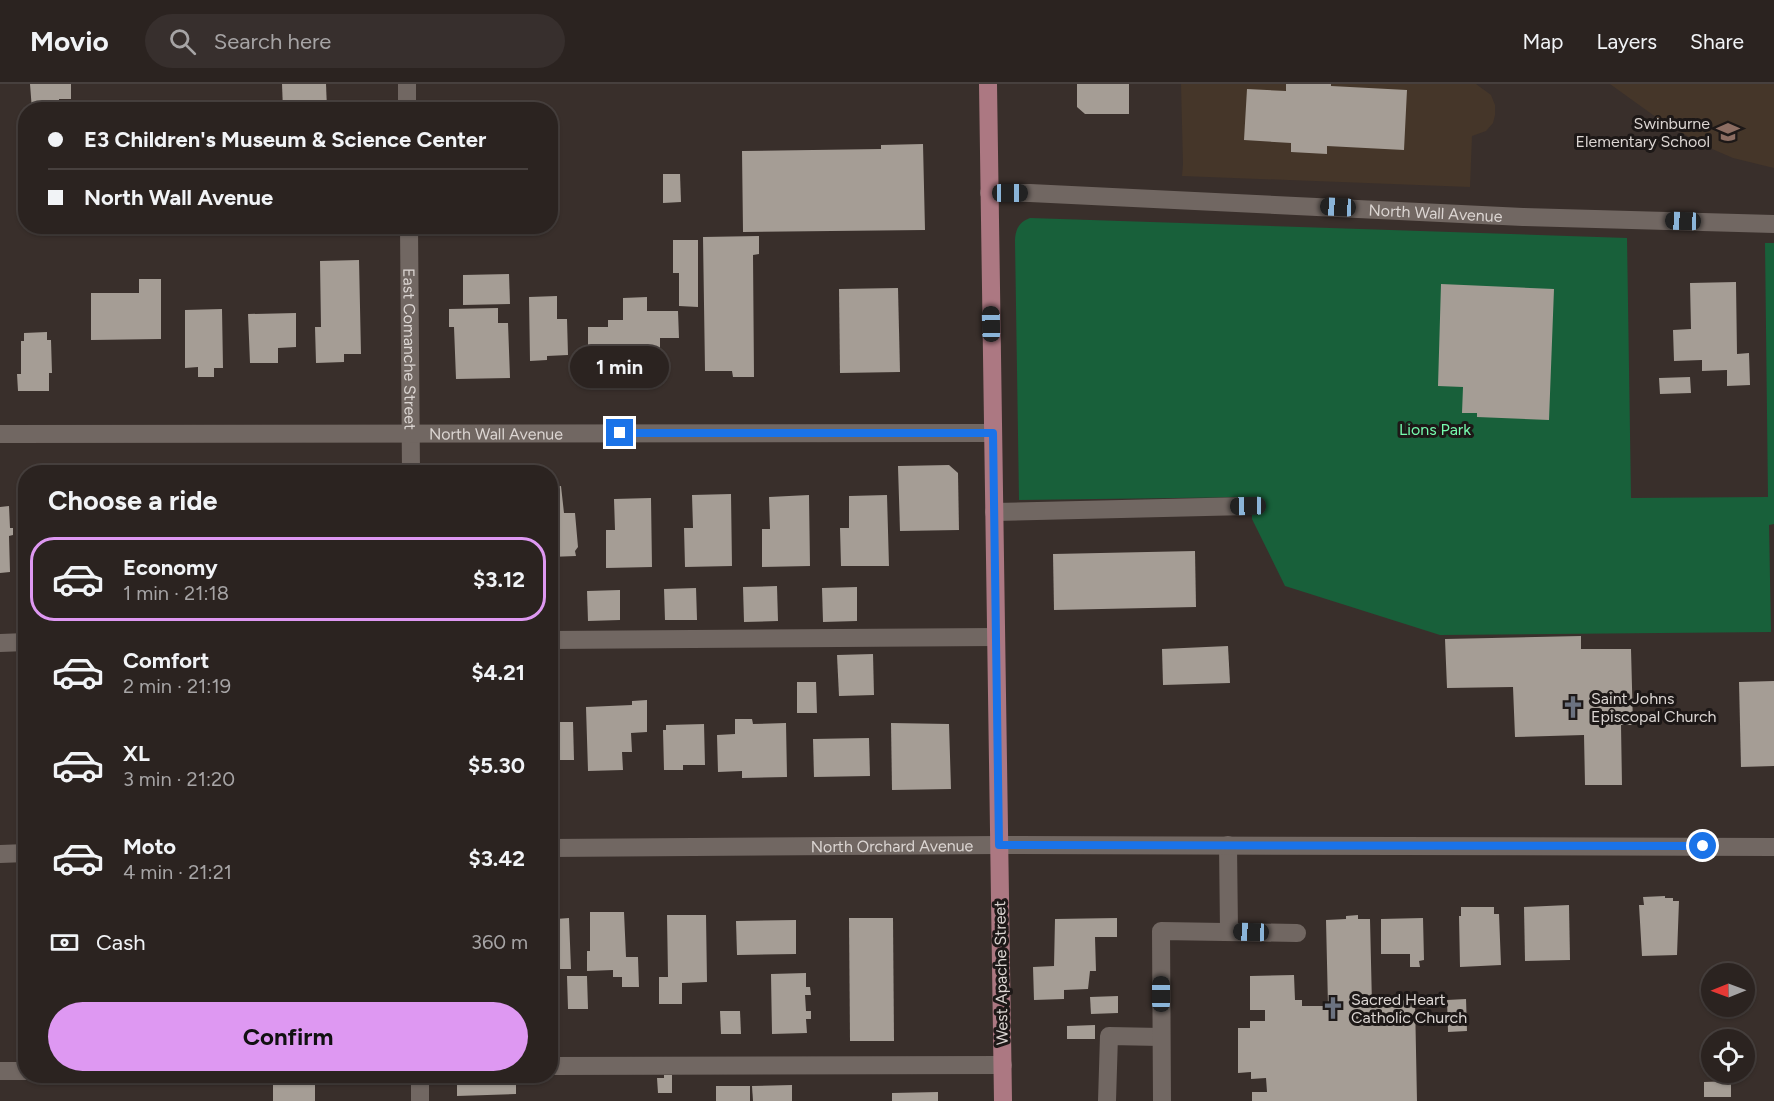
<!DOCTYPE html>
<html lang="en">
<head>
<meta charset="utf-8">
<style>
	:root { --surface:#2b2320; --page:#372f2d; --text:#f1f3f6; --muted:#a6a4a5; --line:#47403e; --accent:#de98f2 }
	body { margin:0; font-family:Figtree,sans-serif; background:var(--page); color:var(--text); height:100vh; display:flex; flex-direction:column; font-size:22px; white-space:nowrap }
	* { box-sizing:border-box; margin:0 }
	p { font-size:20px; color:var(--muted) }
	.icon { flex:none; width:33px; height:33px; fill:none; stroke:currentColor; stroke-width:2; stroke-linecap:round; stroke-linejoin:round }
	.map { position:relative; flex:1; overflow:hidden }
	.details { position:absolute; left:18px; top:381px; width:540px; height:618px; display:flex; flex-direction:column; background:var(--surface); border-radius:24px; box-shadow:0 2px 4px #0004,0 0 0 2px var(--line) }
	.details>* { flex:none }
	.top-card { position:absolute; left:18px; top:18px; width:540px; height:132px; border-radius:24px; box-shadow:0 2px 4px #0004,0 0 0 2px var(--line); display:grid; align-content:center; height:132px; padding:0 30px; background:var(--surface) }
	.needle { width:39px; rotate:269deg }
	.controls { position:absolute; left:1701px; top:879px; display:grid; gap:12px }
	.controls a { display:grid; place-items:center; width:54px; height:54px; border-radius:50%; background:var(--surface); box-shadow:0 2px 4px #0004,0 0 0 2px var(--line); font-size:30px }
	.end { position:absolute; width:27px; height:27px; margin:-14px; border:8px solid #1a73e8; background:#fff; box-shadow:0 0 0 3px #fff }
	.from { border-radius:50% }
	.bubble { position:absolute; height:42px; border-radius:21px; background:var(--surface); box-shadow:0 2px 4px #0004,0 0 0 2px var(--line); font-size:20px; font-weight:700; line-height:42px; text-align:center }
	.car { position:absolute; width:18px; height:36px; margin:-18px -9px; border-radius:8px; box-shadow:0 0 4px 2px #0007; background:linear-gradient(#222 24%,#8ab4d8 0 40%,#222 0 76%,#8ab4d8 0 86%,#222 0) }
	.top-card b { display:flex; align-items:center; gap:21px; height:57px; font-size:22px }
	.top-card b+b { border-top:2px solid var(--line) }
	.top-card i { width:15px; height:15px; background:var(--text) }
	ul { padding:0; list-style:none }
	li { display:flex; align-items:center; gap:18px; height:84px; margin:0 12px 9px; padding:0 18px; border:3px solid transparent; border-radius:24px }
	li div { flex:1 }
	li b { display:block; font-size:22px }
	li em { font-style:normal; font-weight:700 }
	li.selected { border-color:var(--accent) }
	li>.icon { width:54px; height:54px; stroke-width:1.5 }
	h2 { padding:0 30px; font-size:27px; line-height:72px }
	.pay { display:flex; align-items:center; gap:15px; height:66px; padding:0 30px; font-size:22px }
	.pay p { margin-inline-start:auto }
	.action { display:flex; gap:12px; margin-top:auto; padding:12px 30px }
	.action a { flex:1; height:69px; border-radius:36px; background:var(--accent); color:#111; font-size:24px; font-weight:700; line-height:69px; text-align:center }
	header { display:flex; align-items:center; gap:36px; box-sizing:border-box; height:84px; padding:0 30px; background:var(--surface); border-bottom:2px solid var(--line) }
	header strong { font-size:28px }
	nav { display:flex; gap:33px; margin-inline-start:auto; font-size:21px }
	.search { width:420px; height:54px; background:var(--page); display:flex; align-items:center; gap:15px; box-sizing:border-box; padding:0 21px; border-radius:33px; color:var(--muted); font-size:22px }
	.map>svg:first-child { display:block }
	.education { fill:#453629 }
	.green { fill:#18603a }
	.building { fill:#a59d95 }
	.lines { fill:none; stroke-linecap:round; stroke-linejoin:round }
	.minor { stroke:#716762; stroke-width:18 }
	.major { stroke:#ac7882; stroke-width:18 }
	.route { stroke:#1a73e8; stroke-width:8 }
	.labels { text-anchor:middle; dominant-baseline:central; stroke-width:6; stroke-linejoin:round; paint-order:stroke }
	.poi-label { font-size:16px; fill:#dbd5d2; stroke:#1d1817; text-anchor:start }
	.street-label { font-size:16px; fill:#dbd5d2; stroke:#1d1817 }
	.park-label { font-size:16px; fill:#76fbae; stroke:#1d1817 }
</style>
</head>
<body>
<header>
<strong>Movio</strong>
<div class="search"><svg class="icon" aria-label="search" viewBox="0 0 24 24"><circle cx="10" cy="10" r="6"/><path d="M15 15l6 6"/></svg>Search here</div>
<nav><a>Map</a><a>Layers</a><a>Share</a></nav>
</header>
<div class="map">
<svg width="1774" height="1017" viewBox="0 0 1774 1017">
	<rect width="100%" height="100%" fill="#392f2b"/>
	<g class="education">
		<path d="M1181 0H1476L1491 11 1495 21V31L1493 39 1486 47 1472 52 1470 103 1182 92 1183 80Z"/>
		<path d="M1610 0H1774V84L1733 74 1703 61 1660 36Z"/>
	</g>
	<path class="green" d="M1030 134 1627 154 1631 414 1768 413 1765 159H1774V440L1769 441 1771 548 1440 551 1285 502 1252 435V413L1019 416 1015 157C1015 146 1019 138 1030 134Z"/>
	<g class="building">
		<path d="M30 0H71V15H59V26H32Z"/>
		<path d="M282 0H326L327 25 283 26Z"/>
		<path d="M1077 0H1129V30H1085L1077 23Z"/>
		<path d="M1286 0H1331V2L1407 6 1404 66 1327 62V70L1291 68V59L1244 56 1247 5 1286 7Z"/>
		<path d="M550 32H554L553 80H550Z"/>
		<path d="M923 60 925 146 743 148 742 67 881 65V61Z"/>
		<path d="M663 90H680L681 118 663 119Z"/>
		<path d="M759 152V170L753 171 754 293H733L732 287H705L703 153Z"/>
		<path d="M673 156H698V223L679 222V189H673Z"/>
		<path d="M359 176 361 270H344V278L316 279 315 243H321L320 177Z"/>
		<path d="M509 190 510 220 463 221V191Z"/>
		<path d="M139 195H161V255L91 256V209H139Z"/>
		<path d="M1736 198 1737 270 1749 269 1750 301 1727 302V286L1702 287V276L1674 277 1673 246 1691 245 1690 199Z"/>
		<path d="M1441 200 1554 205 1549 336 1477 333V329H1462L1463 303 1438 302Z"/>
		<path d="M898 204 900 288 840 289 839 205Z"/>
		<path d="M557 212V235H567L568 271 547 272V276L530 277 529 213Z"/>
		<path d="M647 213V227H678L679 254H660V272H657V278H646V273H631V276H588V243H608V236H623V214Z"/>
		<path d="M498 224V239H508L510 294 456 295 454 243H449V225Z"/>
		<path d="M222 225 223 284H214V293H198V283L185 284V226Z"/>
		<path d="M296 229V263L278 264V279H250L248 230Z"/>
		<path d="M47 248V256H51L52 289H49V307H18L17 290H21V257H24V249Z"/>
		<path d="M1690 293 1691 309 1660 310 1659 294Z"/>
		<path d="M949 381 958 389 959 446 900 447 898 382Z"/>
		<path d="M561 402 564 429H575L578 463 575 467 576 472 550 473V403Z"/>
		<path d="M731 410 732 482 685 483 684 444H693L692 411Z"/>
		<path d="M809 411 810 482 762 483V445H770L769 413Z"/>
		<path d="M887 411 889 482H841L840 444H849V412Z"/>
		<path d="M22 413H26V481H23Z"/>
		<path d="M651 414 652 483 606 484V446H615L614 415Z"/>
		<path d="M9 422 10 444H13V451L9 452 10 488 0 489V423Z"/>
		<path d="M1195 467 1196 523 1054 526 1053 470Z"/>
		<path d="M777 502 778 537 744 538 743 503Z"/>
		<path d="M857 503V537L823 538 822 504Z"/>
		<path d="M696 504 697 536H665L664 505Z"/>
		<path d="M620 506V536L588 537 587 507Z"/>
		<path d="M1581 552V565H1631L1633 641H1621L1622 701H1585L1584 651 1515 653 1513 603 1447 604 1445 555Z"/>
		<path d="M1228 562 1230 599 1163 601 1162 565Z"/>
		<path d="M873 570 874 611 839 612 837 571Z"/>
		<path d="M1774 597V682L1741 683 1739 598Z"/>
		<path d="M797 598H816L817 629H797Z"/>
		<path d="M647 616V648L631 649 632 668H622L623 686 588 687 586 623 632 621V617Z"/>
		<path d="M735 635H752L753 640 786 639 787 693 742 694V687L718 688 717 651 735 650Z"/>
		<path d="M550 638H573L574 676H550Z"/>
		<path d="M891 639 949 640 951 705 892 706Z"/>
		<path d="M704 640 705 681H683V686H664L663 646H666V641Z"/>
		<path d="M869 654 870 692 814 693 813 655Z"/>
		<path d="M1665 812V814H1673V817H1679L1677 871 1642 872 1639 821H1644L1643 813Z"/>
		<path d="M1569 821 1570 876 1525 877 1524 823Z"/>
		<path d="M1461 823H1494V830H1499L1501 881 1460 883 1459 832H1461Z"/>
		<path d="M550 828 556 835 569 834 571 885H550Z"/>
		<path d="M590 828H624L626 873H638L639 903H622V893H613V886L587 887V867H590Z"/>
		<path d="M667 831H706L707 898 682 899V920H659V893H668Z"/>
		<path d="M1358 831V835H1370L1372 921 1380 920V917L1415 916 1417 1017H1252V1008H1267L1266 994 1251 995V988L1238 989V944H1250V937H1265V926H1250V892L1294 891 1295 916H1302V922H1328L1326 836 1346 835V832Z"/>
		<path d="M849 834H893L894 957H850Z"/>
		<path d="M1117 834V853H1095L1096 887H1090L1088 905 1064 906V915L1034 916 1033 883 1054 882 1055 835Z"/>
		<path d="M1423 834 1424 876 1419 877 1420 883H1410V870H1381V835Z"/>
		<path d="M796 836V870L737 871 736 837Z"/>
		<path d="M806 889V903H810L811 911H805L806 927H811V935H806L807 949 772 950 771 890Z"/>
		<path d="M567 892H587L588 925H568Z"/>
		<path d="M1118 912V929L1091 930 1090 913Z"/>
		<path d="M1466 915 1467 947 1448 948 1447 916Z"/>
		<path d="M720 927H740L741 950H721Z"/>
		<path d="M1095 941V955H1067V942Z"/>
		<path d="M664 991H672V1009H658L657 994H664Z"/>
		<rect x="273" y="993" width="42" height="24"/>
		<path d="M516 993V1010L457 1012V994Z"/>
		<path d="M1731 997V1013H1704V998Z"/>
		<path d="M792 1001V1017H753L752 1002Z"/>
		<rect x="716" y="1002" width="34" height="15"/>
		<path d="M938 1008V1017H892V1009Z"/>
	</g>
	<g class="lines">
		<g class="minor">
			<path d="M407 0V26"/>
			<path id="s1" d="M989 109H1030L1523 133 1774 140"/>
			<path id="s2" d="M409 142 411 388"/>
			<path id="s3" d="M0 350 993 349"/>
			<path d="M994 428 1248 422"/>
			<path d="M550 556 996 553"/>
			<path d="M0 559 26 558"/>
			<path d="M1228 761 1229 847"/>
			<path id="s4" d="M550 764 999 761 1774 763"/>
			<path d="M0 770 26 769"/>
			<path d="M550 982 1003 981"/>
			<path d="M0 987H26"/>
			<path d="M420 992V1017"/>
			<path d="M1107 1017 1109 952 1161 953"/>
			<path d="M1162 1017 1161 847 1297 849"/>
		</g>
		<path class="major" d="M988 0 1003 1017"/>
	</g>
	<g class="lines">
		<path class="route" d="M620 349H993L999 761 1703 762"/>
	</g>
	<defs>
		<g id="school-bare" transform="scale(1.8)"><path d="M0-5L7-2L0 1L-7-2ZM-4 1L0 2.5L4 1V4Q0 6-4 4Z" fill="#8d6e63" stroke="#1d1817" stroke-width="2.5" paint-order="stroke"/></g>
		<g id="church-bare" transform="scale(1.8)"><path d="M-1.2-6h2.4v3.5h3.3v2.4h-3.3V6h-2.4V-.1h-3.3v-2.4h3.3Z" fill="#6b7280" stroke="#1d1817" stroke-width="2.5" paint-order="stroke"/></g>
	</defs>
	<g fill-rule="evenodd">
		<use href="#school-bare" x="1728" y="48"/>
		<use href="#church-bare" x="1573" y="623"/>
		<use href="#church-bare" x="1333" y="924"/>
	</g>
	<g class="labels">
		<g class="poi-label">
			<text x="1710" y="39" text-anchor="end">Swinburne<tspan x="1710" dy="18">Elementary School</tspan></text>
			<text x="1591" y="614">Saint Johns<tspan x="1591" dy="18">Episcopal Church</tspan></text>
			<text x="1351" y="915">Sacred Heart<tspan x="1351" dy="18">Catholic Church</tspan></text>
		</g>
		<g class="street-label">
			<text stroke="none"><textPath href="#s1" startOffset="447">North Wall Avenue</textPath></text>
			<text stroke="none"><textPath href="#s2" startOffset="123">East Comanche Street</textPath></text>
			<text stroke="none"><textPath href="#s3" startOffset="496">North Wall Avenue</textPath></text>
			<text stroke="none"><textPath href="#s4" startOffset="342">North Orchard Avenue</textPath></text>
			<text transform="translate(1001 889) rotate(-91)">West Apache Street</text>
		</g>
		<g class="park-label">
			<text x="1435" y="345">Lions Park</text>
		</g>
	</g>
</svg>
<div class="controls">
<a><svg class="needle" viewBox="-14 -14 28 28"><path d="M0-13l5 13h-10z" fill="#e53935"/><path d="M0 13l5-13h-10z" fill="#a6a4a5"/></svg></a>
<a><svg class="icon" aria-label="locate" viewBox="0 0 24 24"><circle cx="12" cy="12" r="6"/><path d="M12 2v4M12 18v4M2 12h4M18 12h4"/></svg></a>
</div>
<i class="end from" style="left:1703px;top:762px"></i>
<i class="end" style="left:620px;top:349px"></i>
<div class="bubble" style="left:570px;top:262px;width:99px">1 min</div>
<i class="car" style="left:1010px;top:109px;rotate:90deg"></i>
<i class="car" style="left:1338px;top:123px;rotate:273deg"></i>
<i class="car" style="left:1683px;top:137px;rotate:272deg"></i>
<i class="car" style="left:991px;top:240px;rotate:359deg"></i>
<i class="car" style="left:1248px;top:422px;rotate:269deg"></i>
<i class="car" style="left:1251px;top:848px;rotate:272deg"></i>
<i class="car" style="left:1161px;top:910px;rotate:0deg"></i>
<div class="top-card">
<b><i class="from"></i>E3 Children's Museum &amp; Science Center</b>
<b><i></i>North Wall Avenue</b>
</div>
<section class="details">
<h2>Choose a ride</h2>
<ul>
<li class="selected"><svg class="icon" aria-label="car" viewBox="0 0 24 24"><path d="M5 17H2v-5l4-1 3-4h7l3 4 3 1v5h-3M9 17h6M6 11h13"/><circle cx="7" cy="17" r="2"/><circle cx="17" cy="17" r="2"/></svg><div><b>Economy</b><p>1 min · 21:18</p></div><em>$3.12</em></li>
<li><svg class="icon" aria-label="car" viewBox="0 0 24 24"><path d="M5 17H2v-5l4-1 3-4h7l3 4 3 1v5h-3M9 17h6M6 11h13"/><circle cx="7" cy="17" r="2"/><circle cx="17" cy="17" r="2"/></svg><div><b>Comfort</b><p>2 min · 21:19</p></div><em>$4.21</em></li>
<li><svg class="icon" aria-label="car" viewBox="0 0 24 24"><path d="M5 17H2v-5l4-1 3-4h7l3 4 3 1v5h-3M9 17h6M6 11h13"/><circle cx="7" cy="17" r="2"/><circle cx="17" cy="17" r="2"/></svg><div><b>XL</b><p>3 min · 21:20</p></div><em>$5.30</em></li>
<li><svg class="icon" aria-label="car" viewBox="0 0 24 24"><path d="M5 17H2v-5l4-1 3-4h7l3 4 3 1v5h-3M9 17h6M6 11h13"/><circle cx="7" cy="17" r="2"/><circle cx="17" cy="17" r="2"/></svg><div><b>Moto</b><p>4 min · 21:21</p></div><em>$3.42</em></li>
</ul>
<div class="pay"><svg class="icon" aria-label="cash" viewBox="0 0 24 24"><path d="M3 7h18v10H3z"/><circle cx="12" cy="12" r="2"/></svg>Cash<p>360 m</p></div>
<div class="action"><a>Confirm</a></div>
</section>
</div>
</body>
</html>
